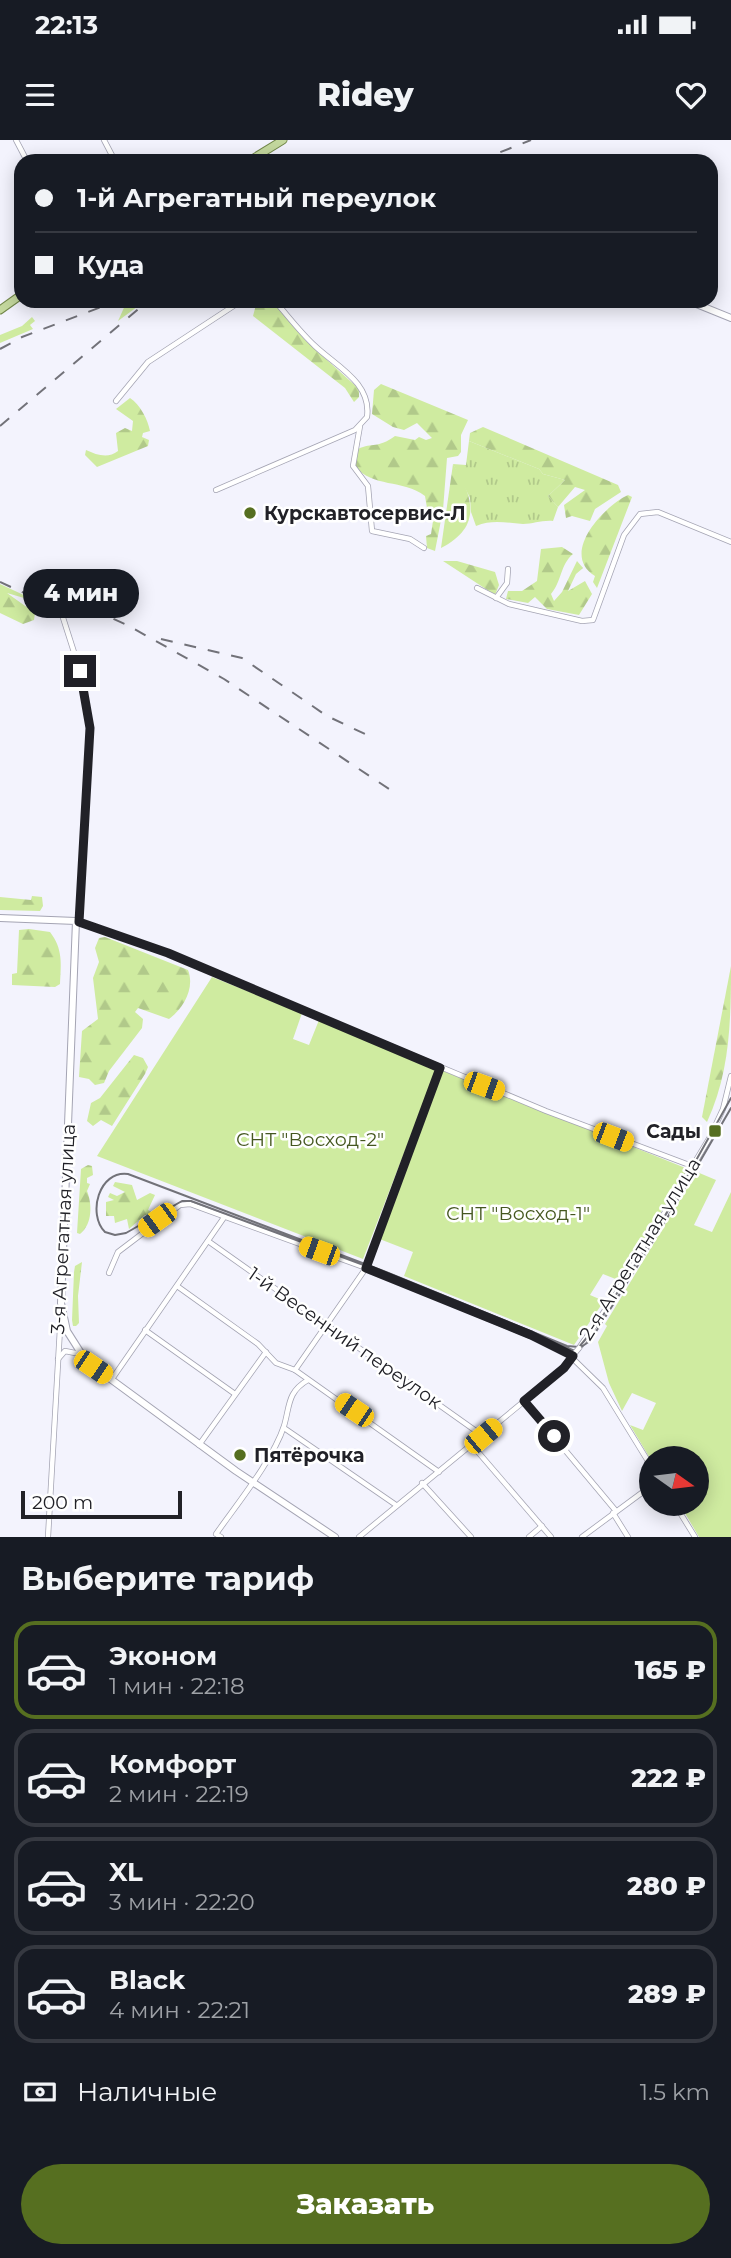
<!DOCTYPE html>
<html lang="ru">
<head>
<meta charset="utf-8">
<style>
	:root { --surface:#171b24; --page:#20242c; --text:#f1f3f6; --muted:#9ea1a6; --line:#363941; --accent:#566f20 }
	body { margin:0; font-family:Montserrat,sans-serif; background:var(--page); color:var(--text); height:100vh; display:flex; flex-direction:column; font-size:26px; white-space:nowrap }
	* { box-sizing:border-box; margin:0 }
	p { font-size:23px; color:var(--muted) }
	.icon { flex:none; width:38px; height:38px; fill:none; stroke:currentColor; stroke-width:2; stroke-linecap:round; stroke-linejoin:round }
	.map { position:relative; height:1397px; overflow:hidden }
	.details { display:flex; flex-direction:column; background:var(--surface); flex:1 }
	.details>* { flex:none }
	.guide { position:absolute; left:14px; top:14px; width:704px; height:154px; border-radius:21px; box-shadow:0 4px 18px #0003; display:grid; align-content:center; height:154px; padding:0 21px; background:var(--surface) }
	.needle { width:46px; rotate:104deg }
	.buttons { position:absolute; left:639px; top:1306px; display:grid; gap:14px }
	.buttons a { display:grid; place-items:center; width:70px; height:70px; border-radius:50%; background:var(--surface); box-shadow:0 4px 18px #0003; font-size:35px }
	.scale { position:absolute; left:21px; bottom:18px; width:161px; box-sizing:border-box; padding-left:7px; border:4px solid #212127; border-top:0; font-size:19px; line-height:24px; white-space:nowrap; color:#212127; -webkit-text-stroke:5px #fff; paint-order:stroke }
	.end { position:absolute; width:32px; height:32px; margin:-16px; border:9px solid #212127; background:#fff; box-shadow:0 0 0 4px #fff }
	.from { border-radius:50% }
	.bubble { position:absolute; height:49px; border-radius:24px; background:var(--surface); box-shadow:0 4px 18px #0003; font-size:23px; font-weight:800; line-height:49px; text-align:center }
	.car { position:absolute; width:21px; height:42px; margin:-21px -10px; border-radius:9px; box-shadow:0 0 5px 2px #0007; background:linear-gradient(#f5c518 24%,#345 0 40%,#f5c518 0 76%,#345 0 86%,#f5c518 0) }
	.guide b { display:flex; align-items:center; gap:24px; height:66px; font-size:26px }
	.guide b+b { border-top:2px solid var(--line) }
	.guide i { width:18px; height:18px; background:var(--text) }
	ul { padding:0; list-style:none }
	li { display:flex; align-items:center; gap:21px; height:98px; margin:0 14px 10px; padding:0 7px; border:4px solid var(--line); border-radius:21px }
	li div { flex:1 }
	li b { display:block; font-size:26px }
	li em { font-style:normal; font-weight:800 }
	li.active { border-color:var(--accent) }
	li>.icon { width:63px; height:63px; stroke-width:1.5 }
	h2 { padding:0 21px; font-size:32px; line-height:84px }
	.pay { display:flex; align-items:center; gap:18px; height:77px; padding:0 21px; font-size:26px }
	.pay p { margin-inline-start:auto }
	.action { display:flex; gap:14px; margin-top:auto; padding:14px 21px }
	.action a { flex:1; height:80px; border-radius:42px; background:var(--accent); color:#fff; font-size:28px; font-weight:800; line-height:80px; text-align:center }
	.status { display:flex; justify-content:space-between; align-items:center; height:49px; padding:0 35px; background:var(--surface); direction:ltr }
	.status svg { height:19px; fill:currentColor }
	header { display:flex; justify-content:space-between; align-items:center; height:91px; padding:0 21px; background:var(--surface); font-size:32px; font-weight:800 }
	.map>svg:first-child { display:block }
	.grass { fill:url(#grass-tufts) }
	.forest { fill:url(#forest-firs) }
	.garden { fill:#cfeba0 }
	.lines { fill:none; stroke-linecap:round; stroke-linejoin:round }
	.street-casing { stroke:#a4a4b3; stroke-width:6 }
	.secondary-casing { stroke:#a4a4b3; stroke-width:8 }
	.primary-casing { stroke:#72874a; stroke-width:9 }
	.street { stroke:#fff; stroke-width:4.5 }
	.secondary { stroke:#fff; stroke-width:6 }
	.primary { stroke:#c4d89e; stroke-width:7 }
	.tram { stroke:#727279; stroke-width:2 }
	.rail { stroke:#727279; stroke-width:2; stroke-dasharray:12 12; stroke-linecap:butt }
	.street-bridge-casing { stroke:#a4a4b3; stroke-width:6; stroke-linecap:butt }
	.street-bridge { stroke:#fff; stroke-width:4.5 }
	.route { stroke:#212127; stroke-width:9 }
	.poi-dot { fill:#566f20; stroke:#fff; stroke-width:2.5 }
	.labels { text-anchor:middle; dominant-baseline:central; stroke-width:5; stroke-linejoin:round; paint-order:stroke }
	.poi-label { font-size:19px; font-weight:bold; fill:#212127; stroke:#fff; text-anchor:start }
	.park-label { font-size:19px; fill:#455720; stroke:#fff }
	.street-label { font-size:19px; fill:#212127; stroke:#fff }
</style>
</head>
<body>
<div class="status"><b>22:13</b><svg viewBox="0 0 49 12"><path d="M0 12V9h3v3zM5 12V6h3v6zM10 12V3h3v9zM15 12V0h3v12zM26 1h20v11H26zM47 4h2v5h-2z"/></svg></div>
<header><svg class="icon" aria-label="menu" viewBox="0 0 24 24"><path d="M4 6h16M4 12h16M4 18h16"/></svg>Ridey<svg class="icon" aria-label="heart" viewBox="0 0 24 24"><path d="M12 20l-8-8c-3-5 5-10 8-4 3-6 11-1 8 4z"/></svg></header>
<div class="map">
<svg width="731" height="1397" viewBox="0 0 731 1397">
	<defs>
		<pattern id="grass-tufts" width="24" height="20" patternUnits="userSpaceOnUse" patternTransform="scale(1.75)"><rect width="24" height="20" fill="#cfeba0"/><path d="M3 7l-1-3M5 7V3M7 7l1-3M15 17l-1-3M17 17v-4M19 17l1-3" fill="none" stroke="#b1c98a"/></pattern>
		<pattern id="forest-firs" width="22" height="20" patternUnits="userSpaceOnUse" patternTransform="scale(1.75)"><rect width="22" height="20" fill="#cfeba0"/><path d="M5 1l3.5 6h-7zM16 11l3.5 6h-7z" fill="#b1c98a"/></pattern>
	</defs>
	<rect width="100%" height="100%" fill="#f3f3fd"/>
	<g class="grass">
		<path d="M127 161H145L118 181Z"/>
		<path d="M469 301 539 329 543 334 565 340 548 356 558 367 553 381C542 380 533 384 523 384 506 383 493 379 476 386L471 372 470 358 453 324 466 325Z"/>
	</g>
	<g class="forest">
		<path d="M257 161H272L305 200 359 249V257L354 262 345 248 253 176Z"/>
		<path d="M32 177 35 181 30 185 33 189 0 203V195L22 186Z"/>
		<path d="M381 244 468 280 461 295V312L458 316 447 318 443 370 435 411 427 408 426 396 431 394 433 381 428 374 425 356C403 339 372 348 355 326L358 309C373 302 377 309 395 296L415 300 419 297 426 300 432 298 417 283 404 290 393 287 372 274 374 250Z"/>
		<path d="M130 258C140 264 148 280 150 291L143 293 142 297 149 300 148 306 97 327 85 315 86 310C97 315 108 319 118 311L116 293 125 288 132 291 133 281 116 269Z"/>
		<path d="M483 287 618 345 621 352 595 369 590 381 572 376 566 378 564 365 585 350 575 347 558 367 548 356 565 340 543 334 539 329 469 301 470 293Z"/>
		<path d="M453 324C476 360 480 388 441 408Z"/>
		<path d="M628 355 632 357 597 448 593 442 595 436C559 414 604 366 628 355Z"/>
		<path d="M562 407 573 414C560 425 562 441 551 454L554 461 562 452 577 421 583 428 576 434 568 451 585 441 592 454 579 475 547 469 535 457 528 463 506 459 508 451H522L537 441 541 409Z"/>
		<path d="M443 421H457L495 432 499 445 495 455Z"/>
		<path d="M0 444 41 463 7 453 35 473 34 480 23 484 0 473Z"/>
		<path d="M32 756 42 757 43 766 40 771 0 770V757L31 760Z"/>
		<path d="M29 789 50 792C63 809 61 823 60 844L55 847 12 845V834L17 833 19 790Z"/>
		<path d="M105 797 188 830C195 848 184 868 169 879L138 868 135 872 143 879 142 888 109 931 104 943 95 945 89 939 79 937 82 891 98 879 93 838 99 822 95 808 99 798Z"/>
		<path d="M731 826C731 881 730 932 707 982L702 977Z"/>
		<path d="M134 915 143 918 148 927 145 934 112 986 101 980 93 986 87 981 91 963 100 958Z"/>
		<path d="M88 1025 92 1026 93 1035 87 1038V1043L90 1044 87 1051C92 1063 93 1084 80 1094L77 1093 81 1029Z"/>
		<path d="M115 1042 132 1045 137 1060 150 1053 155 1055 148 1070 155 1074 145 1075 129 1089 127 1079 115 1083 114 1076H106V1062L114 1060 108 1057 110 1053 117 1056 125 1052 113 1046Z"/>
		<path d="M82 1122 78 1156 79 1183 76 1186H73L72 1180 74 1132 75 1126Z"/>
	</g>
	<g class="garden">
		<path d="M212 837 302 873 293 899 309 905 319 880 437 928 363 1119 97 1016Z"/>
		<path d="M441 930 688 1029 618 1140 603 1134 590 1155 604 1161 574 1205 404 1136 413 1112 377 1098Z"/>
		<path d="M697 1032 716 1040 694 1085 712 1092 731 1052V1397H699L679 1363H696V1318L651 1320 630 1285 643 1290 656 1263 632 1253 622 1271 609 1243 598 1202 607 1186 605 1184Z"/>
	</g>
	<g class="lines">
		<g class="street-casing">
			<g id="street">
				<path d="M16 0 27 21"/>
				<path d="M104 0 115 21"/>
				<path d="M116 261 148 222 241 161"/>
				<path d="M360 286 353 326 368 346 372 391 410 399 424 408"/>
				<path d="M216 350 355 290 367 277C372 243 336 226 315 206 300 192 288 176 275 161"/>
				<path d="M477 448 509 464 582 481 593 480 624 395 640 374 658 372 731 402"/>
				<path d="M59 457 58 462 80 531 90 588 79 781"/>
				<path d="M496 458 507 443 508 429"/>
				<path d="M76 781 168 813 546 971 692 1026"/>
				<path d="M208 1101 483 1296"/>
				<path d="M109 1133 118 1112 180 1065 190 1064 366 1128 564 1210 603 1248 651 1326"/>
				<path d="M177 1146 258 1204 276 1223 295 1230 439 1332"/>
				<path d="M145 1190 235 1254"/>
				<path d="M579 1208 612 1160 710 997 723 969 731 936"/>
				<path d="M58 1219 65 1211 80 1214"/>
				<path d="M295 1230 366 1128 440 928"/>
				<path d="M112 1239 225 1076"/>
				<path d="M524 1261 616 1371"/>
				<path d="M284 1288 396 1365"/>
				<path d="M199 1305 266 1212"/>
				<path d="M472 1305 551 1397"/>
				<path d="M422 1343 471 1397"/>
				<path d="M674 1363 695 1397"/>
				<path d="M613 1373 628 1397"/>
				<path d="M48 1397 61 1171"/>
				<path d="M221 1397 216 1394C237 1364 273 1320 284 1286 290 1266 287 1252 308 1240"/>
				<path d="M359 1397 556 1235 574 1214"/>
				<path d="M529 1397 542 1386"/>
				<path d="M582 1397 651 1346"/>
			</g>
		</g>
		<g class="secondary-casing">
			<g id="secondary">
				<path d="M689 161 731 178"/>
				<path d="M0 778 76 781 61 1163 67 1191 86 1221 236 1331 335 1397"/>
			</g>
		</g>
		<g class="primary-casing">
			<g id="primary">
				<path d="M249 21 283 0"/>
				<path d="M0 170 21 155"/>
			</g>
		</g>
		<use href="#street" class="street"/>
		<use href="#secondary" class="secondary"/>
		<use href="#primary" class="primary"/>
		<path class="tram" d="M731 958 657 1090 595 1188 579 1207 567 1206 386 1132 128 1034C99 1030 87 1074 105 1092L115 1095 126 1093 182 1061H191L385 1133 575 1211 590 1201 659 1092 731 968"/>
		<g class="rail">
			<path d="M478 21 531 0"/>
			<path d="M0 209 22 197 117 161"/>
			<path d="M0 286 148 161"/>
			<path d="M0 442 33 457 96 471 127 485 224 539 389 649"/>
			<path d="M161 499 242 518 327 576 365 594"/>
		</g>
		<g class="street-bridge-casing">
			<path id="street-bridge" d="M574 1214 579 1208"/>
		</g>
		<use href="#street-bridge" class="street-bridge"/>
	</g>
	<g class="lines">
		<path class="route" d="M80 531 90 588 79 782 168 813 440 928 366 1128 531 1195 573 1216 564 1228 524 1261 554 1296"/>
	</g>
	<g class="poi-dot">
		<circle cx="250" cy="373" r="7"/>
		<rect x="708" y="984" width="14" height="14" rx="3.5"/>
		<circle cx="240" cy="1315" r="7"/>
	</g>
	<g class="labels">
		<g class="poi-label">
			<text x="264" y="373">Курскавтосервис-Л</text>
			<text x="701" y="991" text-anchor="end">Сады</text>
			<text x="254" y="1315">Пятёрочка</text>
		</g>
		<g class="park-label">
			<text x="310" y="999">СНТ "Восход-2"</text>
			<text x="518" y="1073">СНТ "Восход-1"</text>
		</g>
		<g class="street-label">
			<text transform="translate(63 1089) rotate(-87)">3-я Агрегатная улица</text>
			<text transform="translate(640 1109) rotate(-58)">2-я Агрегатная улица</text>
			<text transform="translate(345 1198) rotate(35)">1-й Весенний переулок</text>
		</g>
	</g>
</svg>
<div class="buttons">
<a><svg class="needle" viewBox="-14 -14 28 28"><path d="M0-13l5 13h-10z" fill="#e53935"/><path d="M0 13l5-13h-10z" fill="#9ea1a6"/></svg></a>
</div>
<div class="scale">200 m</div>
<i class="end from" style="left:554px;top:1296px"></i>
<i class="end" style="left:80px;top:531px"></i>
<div class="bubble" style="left:23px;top:429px;width:116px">4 мин</div>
<i class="car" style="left:484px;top:946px;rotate:110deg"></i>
<i class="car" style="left:613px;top:997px;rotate:111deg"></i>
<i class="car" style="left:157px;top:1080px;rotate:234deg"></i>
<i class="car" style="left:319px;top:1111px;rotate:290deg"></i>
<i class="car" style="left:93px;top:1227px;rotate:124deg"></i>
<i class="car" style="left:354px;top:1270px;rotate:304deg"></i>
<i class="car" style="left:483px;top:1296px;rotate:50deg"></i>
<div class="guide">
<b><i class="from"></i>1-й Агрегатный переулок</b>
<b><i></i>Куда</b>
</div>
</div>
<section class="details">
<h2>Выберите тариф</h2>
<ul>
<li class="active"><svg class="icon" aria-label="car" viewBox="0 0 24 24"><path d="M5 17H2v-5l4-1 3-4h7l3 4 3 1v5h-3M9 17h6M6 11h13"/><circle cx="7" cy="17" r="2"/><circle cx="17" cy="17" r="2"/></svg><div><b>Эконом</b><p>1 мин · 22:18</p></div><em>165 ₽</em></li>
<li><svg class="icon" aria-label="car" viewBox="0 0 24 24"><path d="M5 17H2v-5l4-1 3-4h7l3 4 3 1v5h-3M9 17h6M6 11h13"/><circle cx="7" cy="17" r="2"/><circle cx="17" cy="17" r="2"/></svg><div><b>Комфорт</b><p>2 мин · 22:19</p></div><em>222 ₽</em></li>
<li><svg class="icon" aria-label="car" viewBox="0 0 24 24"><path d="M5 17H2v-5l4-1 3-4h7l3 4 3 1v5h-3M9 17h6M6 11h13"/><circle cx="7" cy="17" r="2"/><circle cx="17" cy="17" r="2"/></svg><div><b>XL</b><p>3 мин · 22:20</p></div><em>280 ₽</em></li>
<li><svg class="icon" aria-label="car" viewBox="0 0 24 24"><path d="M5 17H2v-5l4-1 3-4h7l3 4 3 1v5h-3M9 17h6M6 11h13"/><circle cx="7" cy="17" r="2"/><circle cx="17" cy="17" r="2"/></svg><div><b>Black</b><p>4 мин · 22:21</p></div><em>289 ₽</em></li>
</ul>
<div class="pay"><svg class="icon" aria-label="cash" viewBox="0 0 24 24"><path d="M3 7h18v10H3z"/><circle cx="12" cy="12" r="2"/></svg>Наличные<p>1.5 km</p></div>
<div class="action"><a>Заказать</a></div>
</section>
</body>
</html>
